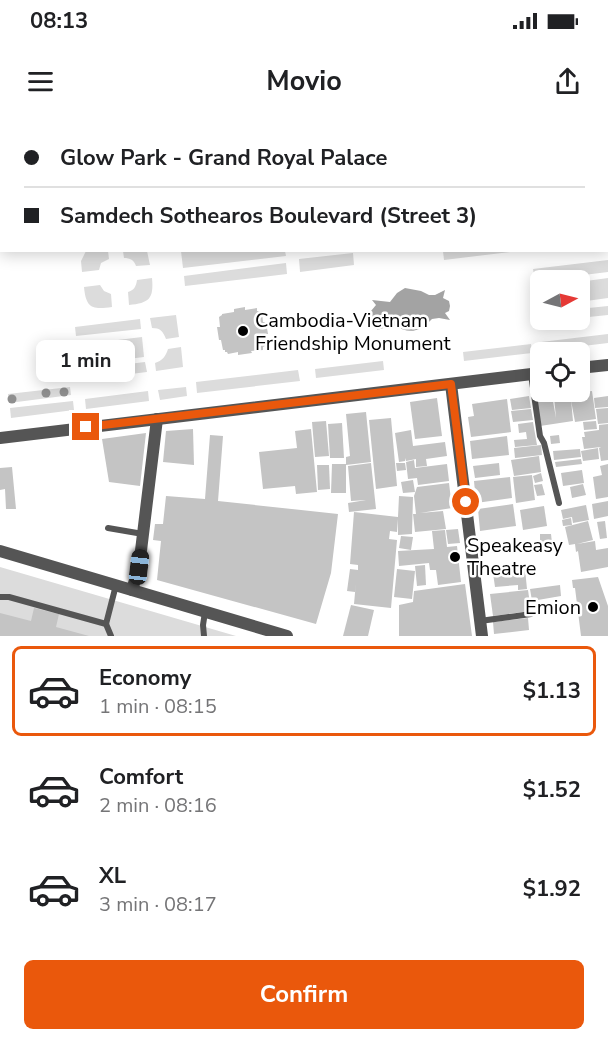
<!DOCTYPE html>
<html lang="en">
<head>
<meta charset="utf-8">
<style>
	:root { --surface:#fff; --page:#f6f6f6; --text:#202124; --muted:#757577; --line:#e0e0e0; --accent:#ea580c }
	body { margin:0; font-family:"Nunito Sans",sans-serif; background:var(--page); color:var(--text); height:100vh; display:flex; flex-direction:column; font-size:22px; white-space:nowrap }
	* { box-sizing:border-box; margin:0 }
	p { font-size:20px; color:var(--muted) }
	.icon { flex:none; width:33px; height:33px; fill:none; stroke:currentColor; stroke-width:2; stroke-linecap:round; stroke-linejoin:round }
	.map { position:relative; height:516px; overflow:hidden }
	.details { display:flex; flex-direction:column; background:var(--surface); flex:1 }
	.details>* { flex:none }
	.banner { position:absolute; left:0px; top:0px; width:609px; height:132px; box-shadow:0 3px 15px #0003; display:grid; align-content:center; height:132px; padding:0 24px; background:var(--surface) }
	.needle { width:39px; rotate:83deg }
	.fabs { position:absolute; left:530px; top:150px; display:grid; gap:12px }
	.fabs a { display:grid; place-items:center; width:60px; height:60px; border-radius:9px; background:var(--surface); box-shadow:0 3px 15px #0003; font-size:30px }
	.end { position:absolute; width:27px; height:27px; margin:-14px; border:8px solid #ea580c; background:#fff; box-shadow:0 0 0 3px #fff }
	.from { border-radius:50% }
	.bubble { position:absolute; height:42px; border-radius:9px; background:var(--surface); box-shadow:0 3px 15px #0003; font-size:20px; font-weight:700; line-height:42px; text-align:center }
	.car { position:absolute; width:18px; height:36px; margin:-18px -9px; border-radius:8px; box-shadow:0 0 4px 2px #0007; background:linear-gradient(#222 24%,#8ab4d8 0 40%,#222 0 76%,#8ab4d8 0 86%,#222 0) }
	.banner b { display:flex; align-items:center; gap:21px; height:57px; font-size:22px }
	.banner b+b { border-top:2px solid var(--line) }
	.banner i { width:15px; height:15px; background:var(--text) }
	ul { padding:10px 0 0; list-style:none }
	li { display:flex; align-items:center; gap:18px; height:90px; margin:0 12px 9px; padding:0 12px; border:3px solid transparent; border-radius:9px }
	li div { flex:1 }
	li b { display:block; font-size:22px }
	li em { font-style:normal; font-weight:700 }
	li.selected { border-color:var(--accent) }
	li>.icon { width:54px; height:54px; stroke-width:1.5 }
	.primary-button { display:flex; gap:12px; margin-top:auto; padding:12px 24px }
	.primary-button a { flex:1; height:69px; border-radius:9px; background:var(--accent); color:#fff; font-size:24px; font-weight:700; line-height:69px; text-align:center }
	.status { display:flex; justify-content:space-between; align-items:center; height:42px; padding:0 30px; background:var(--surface); direction:ltr }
	.status svg { height:16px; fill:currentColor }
	header { display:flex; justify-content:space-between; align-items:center; height:78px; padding:0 24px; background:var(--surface); font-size:27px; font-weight:700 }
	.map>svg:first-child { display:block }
	.green { fill:#dcdcdc }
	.water { fill:#a3a3a3 }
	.building { fill:#c4c4c4 }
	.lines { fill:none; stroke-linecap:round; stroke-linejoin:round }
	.service { stroke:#555; stroke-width:6 }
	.minor { stroke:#555; stroke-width:12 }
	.tertiary { stroke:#555; stroke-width:12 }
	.tree { fill:#8f8f8f }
	.route { stroke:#ea580c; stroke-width:8 }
	.poi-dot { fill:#000; stroke:#fff; stroke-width:2 }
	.labels { text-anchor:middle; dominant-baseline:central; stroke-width:5; stroke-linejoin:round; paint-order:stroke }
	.poi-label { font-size:20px; fill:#000; stroke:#fff; text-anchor:start }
</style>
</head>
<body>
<div class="status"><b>08:13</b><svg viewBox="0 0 49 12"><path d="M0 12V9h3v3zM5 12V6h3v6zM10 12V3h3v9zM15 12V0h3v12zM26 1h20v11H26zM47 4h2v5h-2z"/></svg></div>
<header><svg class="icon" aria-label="menu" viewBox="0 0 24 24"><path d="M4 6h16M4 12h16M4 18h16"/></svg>Movio<svg class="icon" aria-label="share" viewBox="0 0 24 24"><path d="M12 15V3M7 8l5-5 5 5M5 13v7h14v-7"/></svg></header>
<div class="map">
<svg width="608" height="516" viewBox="0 0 608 516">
	<rect width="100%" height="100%" fill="#fff"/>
	<g class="green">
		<path d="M86 131H108L109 139 101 143 99 150 82 152 81 141Z"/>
		<path d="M123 131H147L150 145 136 146C134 140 130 138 124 138Z"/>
		<path d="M181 131H285L286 136 183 148Z"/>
		<path d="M518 131 444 140 443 131V130Z"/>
		<path d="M353 133 354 145 300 152 299 139Z"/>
		<path d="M608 140V152L535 161 533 149Z"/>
		<path d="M286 143 287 154 185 166 184 156Z"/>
		<path d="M152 158C154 179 149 183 129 185L128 172C134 170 136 167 137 160Z"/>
		<path d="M608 158V178L579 182V162Z"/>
		<path d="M100 165 104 171 111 174 112 187C92 190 86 188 84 167Z"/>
		<path d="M608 186V195L579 198V189Z"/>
		<path d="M176 195 179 217 166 219C163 211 160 208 152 208L150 198Z"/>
		<path d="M140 199 141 209 76 216 75 207Z"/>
		<path d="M608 214V223L542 231 541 222Z"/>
		<path d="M142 217 144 237 79 245 77 225Z"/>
		<path d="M531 224 532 233 464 241 463 232Z"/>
		<path d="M181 227 183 247 156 251 155 243C162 241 166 236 168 229Z"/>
		<path d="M383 241 384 250 316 258 315 249Z"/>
		<path d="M145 242 147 252 82 260 80 250Z"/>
		<path d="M298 250 300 261 197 273 196 262Z"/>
		<path d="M70 267 71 275 9 283 8 274Z"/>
		<path d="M186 267 187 276 160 280 158 270Z"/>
		<path d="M148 271 149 281 86 289 85 279Z"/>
		<path d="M73 281 74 290 11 298 10 288Z"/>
		<path d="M0 447 236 516H0Z"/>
	</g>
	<path class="water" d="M405 168 421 171 429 175H435L445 170 443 178 449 181 450 186 449 191 445 193 450 200 439 198 432 199C419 213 409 214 393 205L377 210 378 203 371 196V191L376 185 372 180 390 182 397 173Z"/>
	<g class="building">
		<path d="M245 187V190L257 188V191L262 192 263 202H266L268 214H265L267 225 263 227V230L251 231 252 233 238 235V232L228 234 227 232H225V230H223L221 220H219L217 207H220L219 197 222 195V194L234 192V189Z"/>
		<path d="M592 271 596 299 575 302 571 280 573 301 540 306 536 278 552 276 556 298 554 276Z"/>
		<path d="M529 276 531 288 512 290 510 279Z"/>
		<path d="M608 276V287L595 288 594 278Z"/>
		<path d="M437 278 442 316 415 319 410 282Z"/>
		<path d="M507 279 511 312 471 317 468 297 474 296 472 284Z"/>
		<path d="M608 288V303L598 304 596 289Z"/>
		<path d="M531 289 533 300 513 302 511 291Z"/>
		<path d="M366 292 371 342 346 345V337L350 336 346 294Z"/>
		<path d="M391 298 397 366 376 369 369 300Z"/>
		<path d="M326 301 329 336 315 337 312 302Z"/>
		<path d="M596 301 597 309 584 310 583 302Z"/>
		<path d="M533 302 537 325 515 327 514 320 527 319 526 312 519 313 518 304Z"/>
		<path d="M342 303 344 338H330L328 304Z"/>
		<path d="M608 304V340L601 341 599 328 601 327 584 329 582 317H585L584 312 599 310V305Z"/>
		<path d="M193 309 194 345 163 342 166 311Z"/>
		<path d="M311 309 317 372 296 374 295 366 263 369 259 332 297 328 295 311Z"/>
		<path d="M411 310 413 326 445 322 447 336 426 339 427 346 416 347V339L406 341 405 338V341L399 342 395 313Z"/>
		<path d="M146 313 140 366 109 362 102 319Z"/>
		<path d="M210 315 223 316 218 381 338 394 331 453 316 504 157 460 161 421 153 420 155 404H163L166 376 205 379Z"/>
		<path d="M559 315 560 323 551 324 550 316Z"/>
		<path d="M507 316 509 335 472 339 470 321Z"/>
		<path d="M541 325 542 335 515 338 514 328Z"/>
		<path d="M598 328 599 339 583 341 581 331Z"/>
		<path d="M580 329 581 337 554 340 553 331Z"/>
		<path d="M539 336 541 352 514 356 511 340Z"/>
		<path d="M581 339 582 344 556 347 555 342Z"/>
		<path d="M414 340 415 348 447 344 449 361 418 365 417 358 408 359 406 342Z"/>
		<path d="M371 343 376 389 349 392 348 383 366 380 351 381 348 346Z"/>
		<path d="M396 343H405L406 350 397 351Z"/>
		<path d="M499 343 500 355 475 358 473 346Z"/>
		<path d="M332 344H346V373H331Z"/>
		<path d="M608 344V377L596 379 593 357 602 355 600 346Z"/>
		<path d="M317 345H329L330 369 318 370Z"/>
		<path d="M12 347 16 389H6L5 369 0 370V348Z"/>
		<path d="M582 350 584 363 563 366 561 353Z"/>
		<path d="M541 353 543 361 535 363 533 356Z"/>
		<path d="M532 355 535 380 516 383 513 357Z"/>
		<path d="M510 357 512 378 476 383 474 361Z"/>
		<path d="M413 360 415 372 403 373 401 362Z"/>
		<path d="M449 363 452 388 420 393 443 391 446 409 415 412 413 394H416L414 376 417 367Z"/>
		<path d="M542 364 545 375 537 376 534 365Z"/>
		<path d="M583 364 586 375 572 378 570 367Z"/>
		<path d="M399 376 413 377 412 414 398 415V399L397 412 390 411 389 419 397 420 391 488 354 484 356 462 355 472 347 471 350 449 358 450V445L350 444 354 392 398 397Z"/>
		<path d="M608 381V396L594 399 592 384Z"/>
		<path d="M513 384 516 406 480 411 478 389Z"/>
		<path d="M586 385 589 400 573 403 572 397 563 399 561 390Z"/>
		<path d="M544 386 547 406 523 410 520 390Z"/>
		<path d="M571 398 572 405 563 406 562 400Z"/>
		<path d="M588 401 593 420 577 424 595 421 596 430 608 428V447L581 452 578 431 576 432 575 424 569 425 565 407Z"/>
		<path d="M605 401 607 418 600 419 597 402Z"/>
		<path d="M458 409 460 423 448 424 446 410Z"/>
		<path d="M445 410 447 427 457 426 461 462 438 465 436 450H430L429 443 399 446 398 431 434 429 432 411Z"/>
		<path d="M540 414H551L552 423 540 424Z"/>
		<path d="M401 416 413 417 411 430 399 428Z"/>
		<path d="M425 445 426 465 417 466 415 446Z"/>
		<path d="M397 449 415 451 412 479 394 477Z"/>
		<path d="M525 449 527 469 518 470V465L495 467 493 453Z"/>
		<path d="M598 457 608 486V516H581L575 468H573L572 460Z"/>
		<path d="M465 464 472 516H399V485L413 482 414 471Z"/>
		<path d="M560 465 561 476 532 481 530 469Z"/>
		<path d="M528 470 531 491 493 496 490 474Z"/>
		<path d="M351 485 374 490 368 516H343Z"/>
		<path d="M34 488 59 494 56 507 89 516H0V493L31 501Z"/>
		<path d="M528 498 529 510 494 514 493 502Z"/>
	</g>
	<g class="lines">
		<g class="service">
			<path d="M276 0V2"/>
			<path d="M419 0 420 2"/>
			<path d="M304 2 306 0"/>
			<path d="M531 254 540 316 544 323 559 383"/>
			<path d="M108 408 143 414"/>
			<path d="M0 477H9L106 504 111 516"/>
			<path d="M480 501 531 494"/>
			<path d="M106 504 116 465"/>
			<path d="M204 516 203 505 205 492"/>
		</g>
		<g class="minor">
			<path d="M198 0V2"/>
			<path d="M533 2 537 0"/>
			<path d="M0 125H2"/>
			<path d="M451 264 482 516"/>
			<path d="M0 431 287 516"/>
			<path d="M132 470 139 447 157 299"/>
		</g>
		<g class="tertiary">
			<path d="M579 248 608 245"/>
			<path d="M0 318 540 253"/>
		</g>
	</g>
	<g class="tree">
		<circle cx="64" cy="272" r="4.5"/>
		<circle cx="46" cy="273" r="4.5"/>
		<circle cx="12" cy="279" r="4.5"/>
	</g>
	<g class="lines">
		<path class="route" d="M86 307 451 264 466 382"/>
	</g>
	<g class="poi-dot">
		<circle cx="243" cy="211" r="6"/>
		<circle cx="455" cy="437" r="6"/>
		<circle cx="593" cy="487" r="6"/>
	</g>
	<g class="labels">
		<g class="poi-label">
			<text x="255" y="200">Cambodia-Vietnam<tspan x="255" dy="23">Friendship Monument</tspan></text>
			<text x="467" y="425">Speakeasy<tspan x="467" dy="23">Theatre</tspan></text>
			<text x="581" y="487" text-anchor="end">Emion</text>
		</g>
	</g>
</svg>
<div class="fabs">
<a><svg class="needle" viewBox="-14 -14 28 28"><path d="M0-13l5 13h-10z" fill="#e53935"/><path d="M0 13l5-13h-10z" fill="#757577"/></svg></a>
<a><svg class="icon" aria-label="locate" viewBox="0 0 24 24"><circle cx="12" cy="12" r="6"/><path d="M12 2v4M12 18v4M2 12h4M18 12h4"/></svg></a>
</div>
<i class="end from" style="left:466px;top:382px"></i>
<i class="end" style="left:86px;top:307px"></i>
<div class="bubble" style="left:36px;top:220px;width:99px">1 min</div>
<i class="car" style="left:139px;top:447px;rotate:7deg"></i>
<div class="banner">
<b><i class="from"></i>Glow Park - Grand Royal Palace</b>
<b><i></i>Samdech Sothearos Boulevard (Street 3)</b>
</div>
</div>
<section class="details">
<ul>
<li class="selected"><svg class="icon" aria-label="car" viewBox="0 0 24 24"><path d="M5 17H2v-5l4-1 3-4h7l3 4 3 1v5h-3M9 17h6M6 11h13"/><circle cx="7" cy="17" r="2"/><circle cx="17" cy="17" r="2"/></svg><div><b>Economy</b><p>1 min · 08:15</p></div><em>$1.13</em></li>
<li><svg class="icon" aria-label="car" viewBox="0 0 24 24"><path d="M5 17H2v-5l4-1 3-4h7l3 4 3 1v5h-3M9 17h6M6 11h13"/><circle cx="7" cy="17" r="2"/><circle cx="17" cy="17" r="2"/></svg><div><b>Comfort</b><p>2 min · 08:16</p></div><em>$1.52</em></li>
<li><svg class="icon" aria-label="car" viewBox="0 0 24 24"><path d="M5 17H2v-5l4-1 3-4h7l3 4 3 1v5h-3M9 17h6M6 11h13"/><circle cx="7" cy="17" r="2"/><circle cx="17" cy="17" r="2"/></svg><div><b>XL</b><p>3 min · 08:17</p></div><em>$1.92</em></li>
</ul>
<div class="primary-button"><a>Confirm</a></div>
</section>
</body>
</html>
